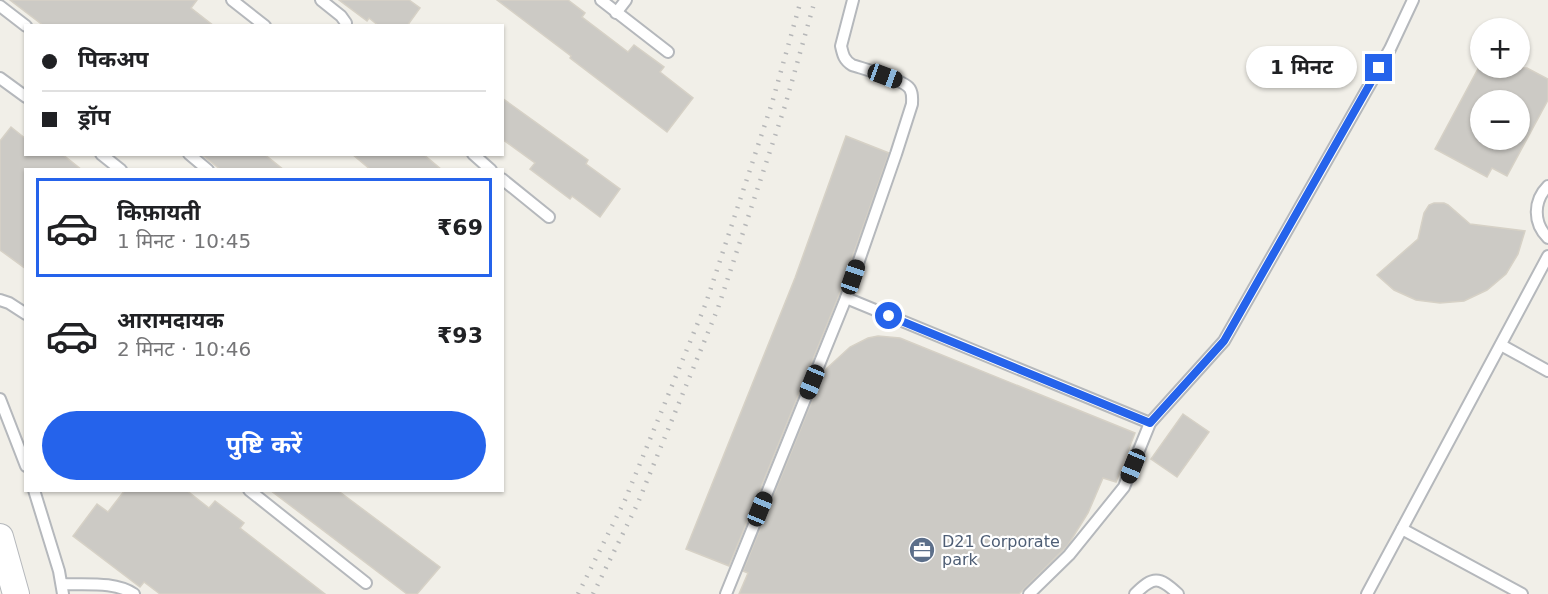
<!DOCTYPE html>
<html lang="hi">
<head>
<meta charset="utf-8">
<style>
	:root { --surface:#fff; --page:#f2f2f2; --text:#202124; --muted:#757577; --line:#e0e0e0; --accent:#2563eb }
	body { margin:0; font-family:"DejaVu Sans","Noto Sans Devanagari",sans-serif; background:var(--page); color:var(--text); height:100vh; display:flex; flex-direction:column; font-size:22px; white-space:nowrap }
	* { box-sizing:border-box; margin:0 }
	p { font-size:20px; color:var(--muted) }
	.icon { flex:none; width:33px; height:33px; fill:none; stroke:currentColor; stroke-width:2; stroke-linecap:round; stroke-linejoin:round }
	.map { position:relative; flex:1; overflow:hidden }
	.sheet { position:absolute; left:24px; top:168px; width:480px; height:324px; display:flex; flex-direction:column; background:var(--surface); border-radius:0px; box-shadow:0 2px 4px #0004 }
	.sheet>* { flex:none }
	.banner { position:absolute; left:24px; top:24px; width:480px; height:132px; border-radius:0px; box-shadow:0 2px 4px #0004; display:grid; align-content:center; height:132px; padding:0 18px; background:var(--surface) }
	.fabs { position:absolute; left:1470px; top:18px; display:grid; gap:12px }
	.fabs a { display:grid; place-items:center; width:60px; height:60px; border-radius:50%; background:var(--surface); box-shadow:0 2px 4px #0004; font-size:30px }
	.end { position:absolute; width:27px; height:27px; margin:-14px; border:8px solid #2563eb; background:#fff; box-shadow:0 0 0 3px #fff }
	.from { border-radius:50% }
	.bubble { position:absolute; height:42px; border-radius:21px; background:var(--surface); box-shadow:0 2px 4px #0004; font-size:20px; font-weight:700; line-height:42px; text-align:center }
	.car { position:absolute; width:18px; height:36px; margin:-18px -9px; border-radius:8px; box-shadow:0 0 4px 2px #0007; background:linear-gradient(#222 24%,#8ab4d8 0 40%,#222 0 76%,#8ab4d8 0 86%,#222 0) }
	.banner b { display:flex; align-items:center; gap:21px; height:57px; font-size:22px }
	.banner b+b { border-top:2px solid var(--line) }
	.banner i { width:15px; height:15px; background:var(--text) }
	ul { padding:10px 0 0; list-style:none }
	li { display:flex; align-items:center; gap:18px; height:99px; margin:0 12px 9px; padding:0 6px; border:3px solid transparent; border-radius:0px }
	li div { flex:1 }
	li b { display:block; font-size:22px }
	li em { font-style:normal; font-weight:700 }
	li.current { border-color:var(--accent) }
	li>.icon { width:54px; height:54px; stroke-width:1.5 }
	.primary-button { display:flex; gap:12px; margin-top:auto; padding:12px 18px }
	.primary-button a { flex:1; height:69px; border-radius:36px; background:var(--accent); color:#fff; font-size:24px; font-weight:700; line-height:69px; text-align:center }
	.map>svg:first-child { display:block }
	.building { fill:#cccac5; stroke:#d6d1c6; stroke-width:1.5; fill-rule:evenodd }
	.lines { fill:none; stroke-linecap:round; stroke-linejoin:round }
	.service-casing { stroke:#b5b8bc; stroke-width:14 }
	.tertiary-casing { stroke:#b5b8bc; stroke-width:28 }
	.service { stroke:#fff; stroke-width:10 }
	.tertiary { stroke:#fff; stroke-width:26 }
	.rail { stroke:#b6b7b8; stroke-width:4.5; stroke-dasharray:1.5 8; stroke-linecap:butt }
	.route { stroke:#2563eb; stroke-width:8 }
	.labels { text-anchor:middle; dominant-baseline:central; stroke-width:4.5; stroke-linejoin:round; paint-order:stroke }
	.service-label { font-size:16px; fill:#4e5e75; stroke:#fff; text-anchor:start }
</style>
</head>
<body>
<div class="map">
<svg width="1548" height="594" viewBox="0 0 1548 594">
	<rect width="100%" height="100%" fill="#f1efe8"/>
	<g class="building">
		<path d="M10 0H197L191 8 214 26H44Z"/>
		<path d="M339 0H409L420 8 407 26H379L369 18 367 21Z"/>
		<path d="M497 0H568L585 13 582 17 628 52 634 45 664 67 660 72 693 98 667 132 570 58 571 56Z"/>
		<path d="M1480 65V68L1500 78 1506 68H1527L1548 79V100L1507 176 1492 168 1487 177 1435 149ZM1480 100H1520V140H1480Z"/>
		<path d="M502 98 588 160 586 164 620 189 600 217 572 196 570 199 530 169 535 163 502 139Z"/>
		<path d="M11 127 26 139V154H62L82 170H26V269L0 250V141Z"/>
		<path d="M846 136 889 153 839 295 729 566 686 549 795 278Z"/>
		<path d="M201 154H264L284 170H221Z"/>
		<path d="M352 154H423L442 170H371Z"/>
		<path d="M1434 203H1444L1448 205 1470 224 1525 231 1518 254 1506 274 1487 290 1464 301 1440 303 1416 300 1394 290 1377 275 1418 239 1424 213 1429 205Z"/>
		<path d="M878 336 900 338 1135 433 1116 482 1103 478 1088 513 1068 545 1019 594H739L748 573 743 571 824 371 850 347 868 338Z"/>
		<path d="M1183 414 1209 432 1177 477 1151 459Z"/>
		<path d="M125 490H186L209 508 215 501 244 523 240 528 325 594H160L144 582 140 587 73 536 97 504 108 512Z"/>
		<path d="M270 490H337L440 567 417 594H407Z"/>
	</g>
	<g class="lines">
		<g class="service-casing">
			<g id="service">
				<path d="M232 0 265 26"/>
				<path d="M321 0 341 16 346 23 345 26"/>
				<path d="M601 0 668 52"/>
				<path d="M0 6 26 26"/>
				<path d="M616 13 626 0"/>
				<path d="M0 78 26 97"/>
				<path d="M101 154 121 170"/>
				<path d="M189 154 208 170"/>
				<path d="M473 154 491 170"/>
				<path d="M502 179 549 217"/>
				<path d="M1548 186C1533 201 1533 223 1548 238"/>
				<path d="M846 298 896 154 912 104C912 99 913 94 910 89 905 80 864 69 852 65 844 60 843 55 841 46L853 0"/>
				<path d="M0 300 9 303 26 314"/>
				<path d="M1501 345 1548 371"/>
				<path d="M0 399 26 466"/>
				<path d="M34 490 59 571 63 594"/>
				<path d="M249 490 366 583"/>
				<path d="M1402 529 1522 594"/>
				<path d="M62 584C86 585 114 581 134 594"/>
				<path d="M726 594 846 298 1150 423"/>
				<path d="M1029 594 1069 555 1124 487 1150 423 1224 341 1390 49 1413 0"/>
				<path d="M1135 594C1153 576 1159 576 1178 594"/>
				<path d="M1367 594 1548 256"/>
			</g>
		</g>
		<g class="tertiary-casing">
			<path id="tertiary" d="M0 537 16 594"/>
		</g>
		<use href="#service" class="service"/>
		<use href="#tertiary" class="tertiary"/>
		<g class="rail">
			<path d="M578 594 625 500 706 303 772 103 801 0"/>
			<path d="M593 594 637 505 718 308 785 106 815 0"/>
		</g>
	</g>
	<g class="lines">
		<path class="route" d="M889 316 1150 423 1224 341 1379 68"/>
	</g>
	<defs>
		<g id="office-disc" transform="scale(1.35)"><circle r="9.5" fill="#5c6f8a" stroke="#fff"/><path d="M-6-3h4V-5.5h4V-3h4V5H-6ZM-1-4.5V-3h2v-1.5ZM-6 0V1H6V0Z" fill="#fff"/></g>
	</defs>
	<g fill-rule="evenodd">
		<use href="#office-disc" x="922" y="550"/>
	</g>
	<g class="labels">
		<g class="service-label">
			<text x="942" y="541">D21 Corporate<tspan x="942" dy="18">park</tspan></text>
		</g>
	</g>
</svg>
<div class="fabs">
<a>+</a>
<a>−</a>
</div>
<i class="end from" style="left:889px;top:316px"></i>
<i class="end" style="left:1379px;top:68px"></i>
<div class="bubble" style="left:1246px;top:46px;width:111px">1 मिनट</div>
<i class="car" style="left:885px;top:76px;rotate:110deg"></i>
<i class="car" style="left:853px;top:277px;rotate:19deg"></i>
<i class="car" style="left:812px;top:382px;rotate:202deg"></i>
<i class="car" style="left:1133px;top:466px;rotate:202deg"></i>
<i class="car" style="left:760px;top:509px;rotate:22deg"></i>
<div class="banner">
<b><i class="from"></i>पिकअप</b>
<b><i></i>ड्रॉप</b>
</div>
<section class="sheet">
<ul>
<li class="current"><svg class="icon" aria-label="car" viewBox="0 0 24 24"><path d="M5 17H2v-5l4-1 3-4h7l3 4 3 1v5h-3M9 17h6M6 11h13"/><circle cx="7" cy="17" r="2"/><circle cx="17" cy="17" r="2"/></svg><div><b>किफ़ायती</b><p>1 मिनट · 10:45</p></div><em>₹69</em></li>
<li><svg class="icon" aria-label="car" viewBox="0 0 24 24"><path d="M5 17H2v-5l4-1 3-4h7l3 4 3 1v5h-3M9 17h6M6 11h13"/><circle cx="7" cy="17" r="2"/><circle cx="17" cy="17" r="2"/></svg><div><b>आरामदायक</b><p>2 मिनट · 10:46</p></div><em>₹93</em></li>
</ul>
<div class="primary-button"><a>पुष्टि करें</a></div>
</section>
</div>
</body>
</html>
